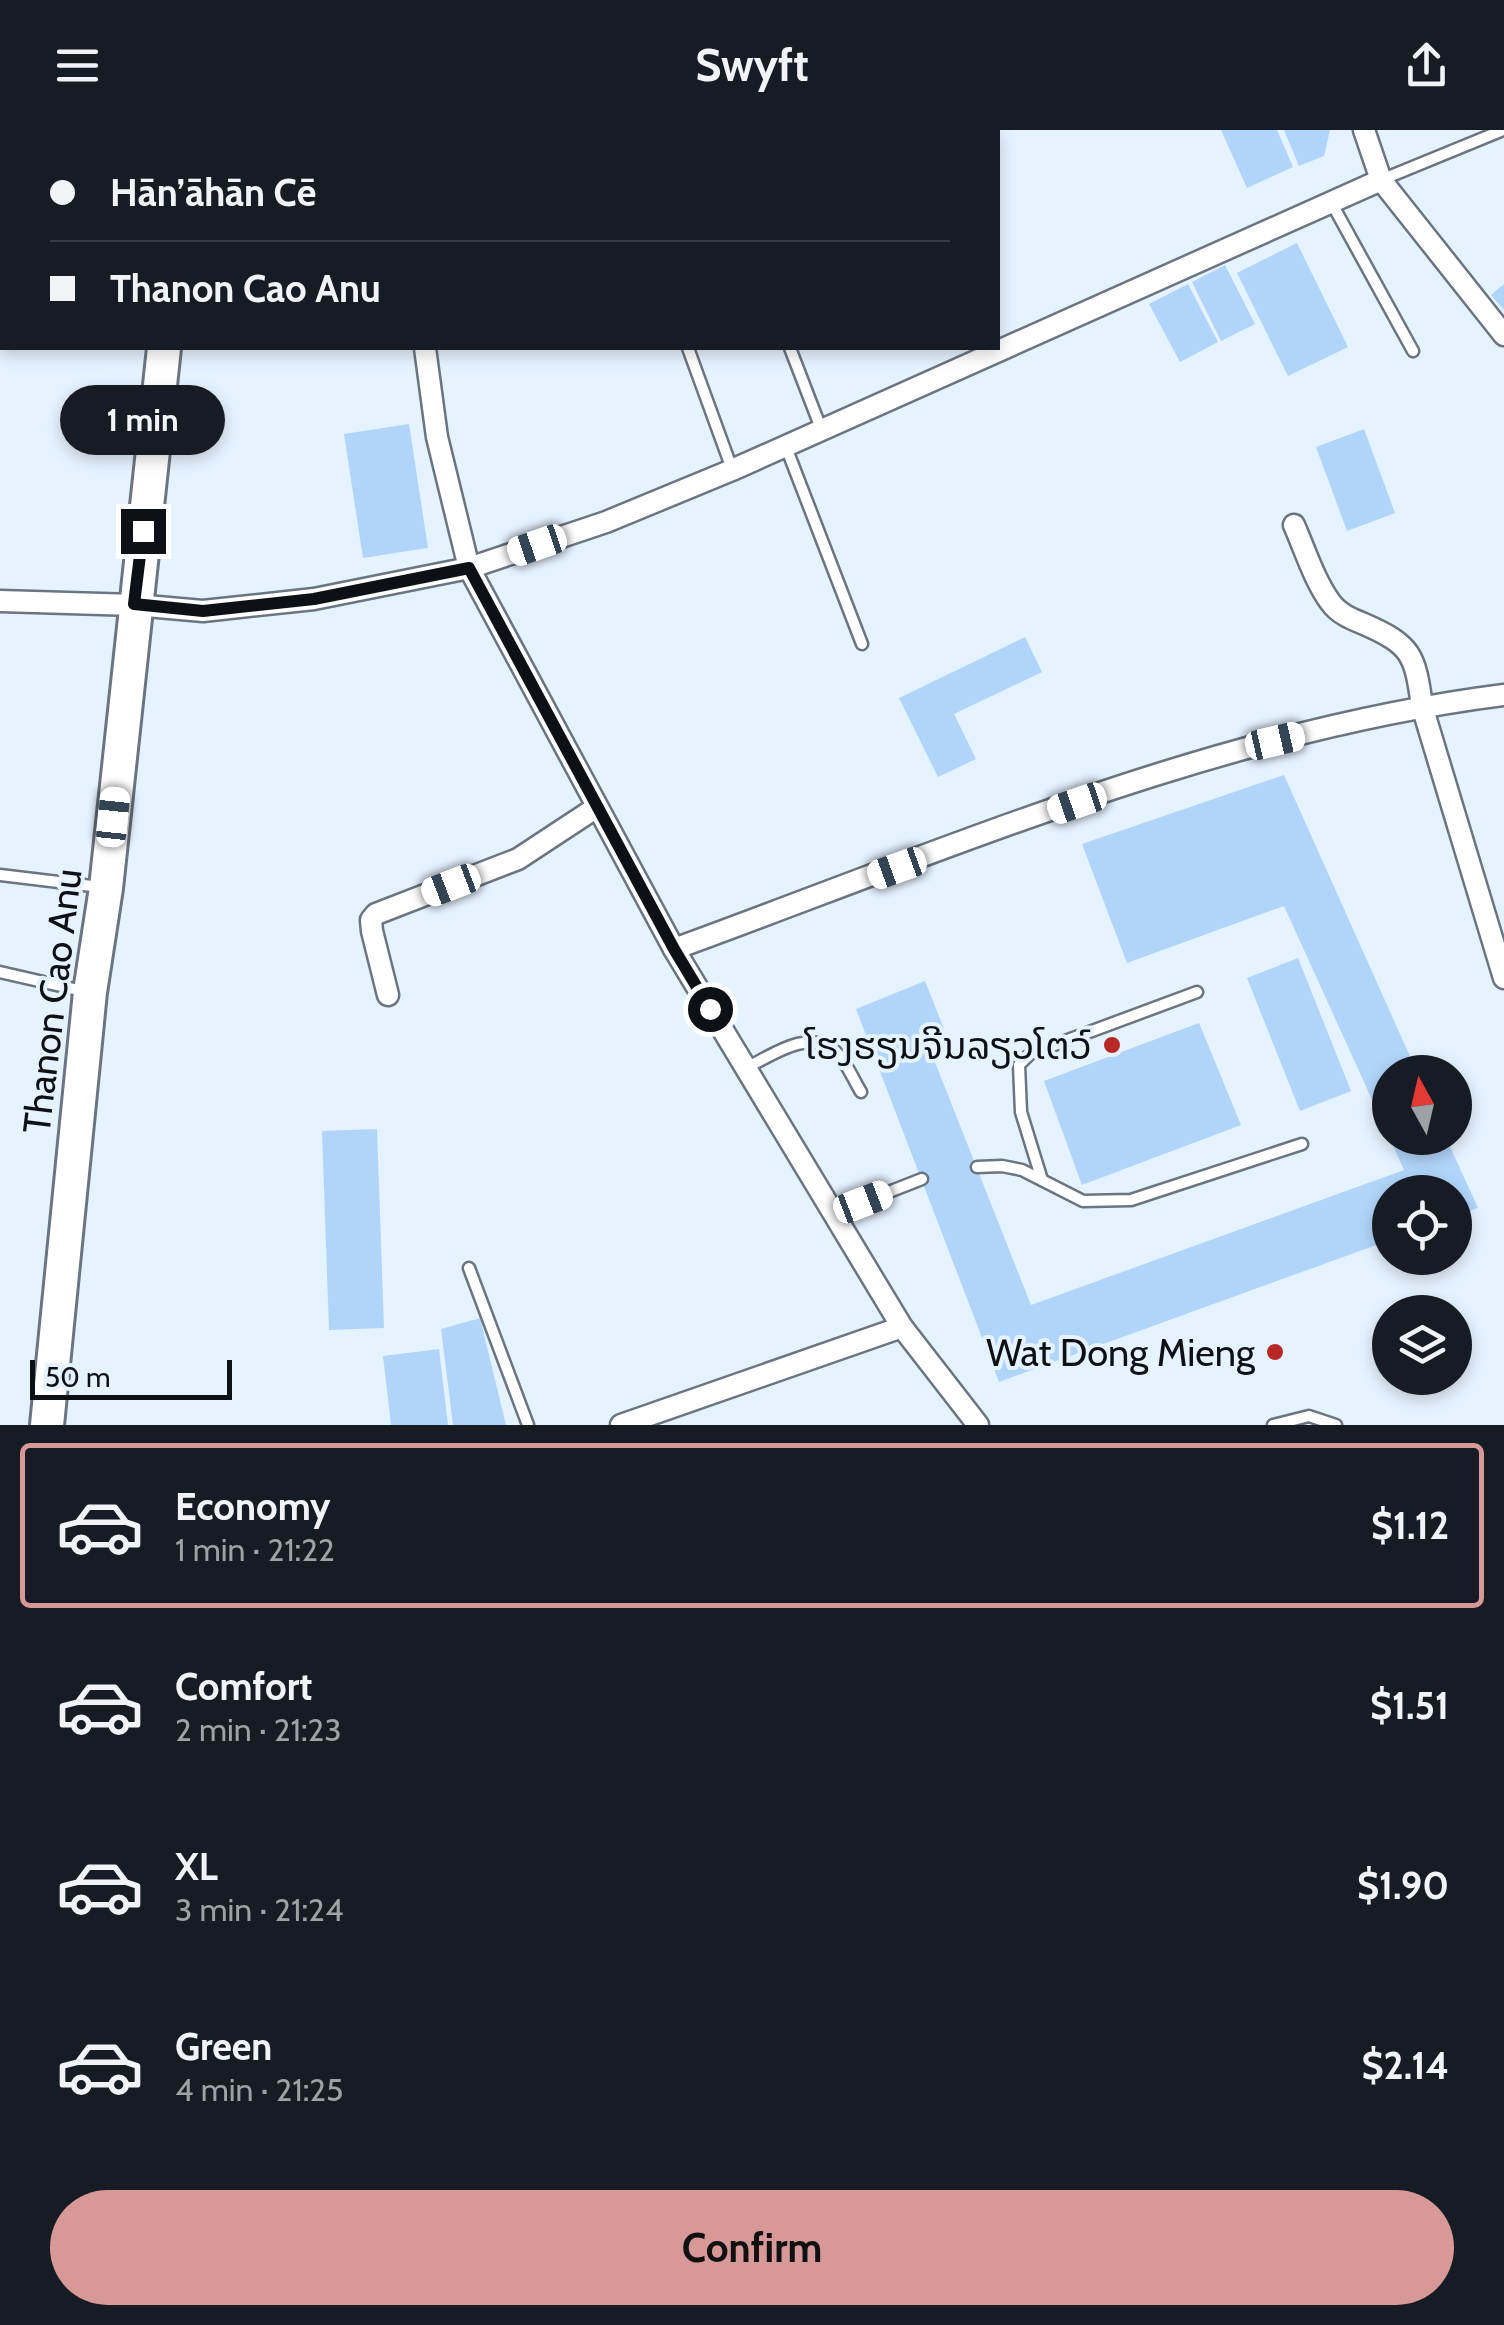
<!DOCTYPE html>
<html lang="en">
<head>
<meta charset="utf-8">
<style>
	:root { --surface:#171b24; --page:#242831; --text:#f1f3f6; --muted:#9ea1a6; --line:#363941; --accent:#d79898 }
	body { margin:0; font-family:Cabin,"Noto Sans Lao",sans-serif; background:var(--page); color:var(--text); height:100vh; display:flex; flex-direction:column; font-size:38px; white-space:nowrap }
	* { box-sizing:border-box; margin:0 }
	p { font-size:32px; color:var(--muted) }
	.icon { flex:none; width:55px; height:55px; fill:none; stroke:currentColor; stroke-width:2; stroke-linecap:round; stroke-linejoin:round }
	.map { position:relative; height:1295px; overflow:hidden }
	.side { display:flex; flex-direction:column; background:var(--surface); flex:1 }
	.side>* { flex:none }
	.hud { position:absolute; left:0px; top:0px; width:1000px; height:220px; box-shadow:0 5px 15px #0003; display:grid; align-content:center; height:220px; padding:0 50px; background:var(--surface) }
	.needle { width:65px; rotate:352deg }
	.fabs { position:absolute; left:1372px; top:925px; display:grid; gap:20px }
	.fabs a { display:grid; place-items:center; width:100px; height:100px; border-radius:50%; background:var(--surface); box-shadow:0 5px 15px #0003; font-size:50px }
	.scale { position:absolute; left:30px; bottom:25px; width:202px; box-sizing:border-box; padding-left:10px; border:5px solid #0d1115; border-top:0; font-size:28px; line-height:35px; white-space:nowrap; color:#0d1115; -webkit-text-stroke:8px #e5f2ff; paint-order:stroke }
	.end { position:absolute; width:45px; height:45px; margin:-22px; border:12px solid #0d1115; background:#fff; box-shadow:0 0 0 5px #fff }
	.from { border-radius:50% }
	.bubble { position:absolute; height:70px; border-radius:35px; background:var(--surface); box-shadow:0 5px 15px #0003; font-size:32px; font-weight:800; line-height:70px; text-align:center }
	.car { position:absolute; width:30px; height:60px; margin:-30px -15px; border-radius:12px; box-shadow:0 0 8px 2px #0007; background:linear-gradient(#fff 24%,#345 0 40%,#fff 0 76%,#345 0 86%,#fff 0) }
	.hud b { display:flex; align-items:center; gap:35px; height:95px; font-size:38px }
	.hud b+b { border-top:2px solid var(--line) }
	.hud i { width:25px; height:25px; background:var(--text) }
	ul { padding:18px 0 0; list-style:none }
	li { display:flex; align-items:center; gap:30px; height:165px; margin:0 20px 15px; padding:0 30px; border:5px solid transparent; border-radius:10px }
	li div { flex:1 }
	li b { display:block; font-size:38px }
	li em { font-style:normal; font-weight:800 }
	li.active { border-color:var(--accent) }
	li>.icon { width:90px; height:90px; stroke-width:1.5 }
	.cta { display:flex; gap:20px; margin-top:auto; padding:20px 50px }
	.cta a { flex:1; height:115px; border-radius:60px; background:var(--accent); color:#111; font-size:40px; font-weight:800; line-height:115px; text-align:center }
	header { display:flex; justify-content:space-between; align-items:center; height:130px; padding:0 50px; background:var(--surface); font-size:45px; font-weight:800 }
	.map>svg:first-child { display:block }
	.building { fill:#b1d5fa }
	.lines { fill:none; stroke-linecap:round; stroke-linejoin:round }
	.lane-casing { stroke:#6a7581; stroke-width:15 }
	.street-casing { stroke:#6a7581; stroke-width:25 }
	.primary-casing { stroke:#6a7581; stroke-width:38 }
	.lane { stroke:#fff; stroke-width:10 }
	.street { stroke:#fff; stroke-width:20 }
	.primary { stroke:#fff; stroke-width:32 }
	.route { stroke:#0d1115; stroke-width:12 }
	.poi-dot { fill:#b82926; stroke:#e5f2ff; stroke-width:4 }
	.labels { text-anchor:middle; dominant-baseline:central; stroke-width:8; stroke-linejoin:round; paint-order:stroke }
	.street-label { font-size:38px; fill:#0d1115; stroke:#e5f2ff }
	.poi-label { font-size:38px; fill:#0d1115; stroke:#e5f2ff; text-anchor:end }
</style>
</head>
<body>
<header><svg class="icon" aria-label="menu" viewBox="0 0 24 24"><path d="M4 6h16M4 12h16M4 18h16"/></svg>Swyft<svg class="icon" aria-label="share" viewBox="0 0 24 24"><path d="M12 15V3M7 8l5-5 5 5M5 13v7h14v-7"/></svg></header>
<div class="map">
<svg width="1504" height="1295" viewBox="0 0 1504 1295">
	<rect width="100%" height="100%" fill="#e5f2ff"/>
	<g class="building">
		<path d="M1221 0H1277L1293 37 1247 58Z"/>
		<path d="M1284 0H1330L1324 26 1299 36Z"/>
		<path d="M1297 113 1348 217 1288 246 1237 143Z"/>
		<path d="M1225 135 1255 194 1221 211 1192 152Z"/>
		<path d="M1188 154 1218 212 1180 232 1149 174Z"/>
		<path d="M1504 154V180L1491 165Z"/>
		<path d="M409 294 428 418 363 428 344 304Z"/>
		<path d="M1364 299 1395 383 1347 401 1316 317Z"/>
		<path d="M1025 507 1042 542 954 584 976 629 938 647 899 568Z"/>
		<path d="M1284 645 1417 942H1390V1008H1446L1478 1078 1455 1086V1062H1390V1110L999 1252 856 879 925 851 946 904 927 912 1031 1175 1404 1040 1284 776 1127 833 1082 714Z"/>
		<path d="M1298 828 1351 961 1300 981 1247 848Z"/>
		<path d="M1199 893 1241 995 1082 1055 1044 951Z"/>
		<path d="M377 999 384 1198 329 1200 322 1001Z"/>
		<path d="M480 1188 506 1295H453L441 1199Z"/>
		<path d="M439 1219 448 1295H391L383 1226Z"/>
	</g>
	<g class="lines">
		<g class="lane-casing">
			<g id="lane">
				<path d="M1381 50 1503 0"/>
				<path d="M1331 72 1413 221"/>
				<path d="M688 218 732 339"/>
				<path d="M790 218 822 301"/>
				<path d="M786 317 862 514"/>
				<path d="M0 745 100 757"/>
				<path d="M0 842 87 862"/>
				<path d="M746 938C771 926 808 898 835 921 846 931 853 949 861 962"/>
				<path d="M977 1037 1002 1036 1022 1040 1083 1071 1131 1070 1302 1014"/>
				<path d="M1042 1050 1021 982 1019 935 1030 924 1197 862"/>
				<path d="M835 1083 922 1049"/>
				<path d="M469 1138 528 1295"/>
				<path d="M1273 1295 1309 1286 1336 1295"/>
			</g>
		</g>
		<g class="street-casing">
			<g id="street">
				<path d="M382 0V2"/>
				<path d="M856 0 858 2"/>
				<path d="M1364 0 1381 50 1504 205"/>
				<path d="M208 2 216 0"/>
				<path d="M425 218 437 307 469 438 674 819 902 1197 978 1295"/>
				<path d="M1294 395C1305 420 1315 452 1331 473 1339 484 1352 489 1364 494 1412 515 1415 525 1422 576L1504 848"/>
				<path d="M0 471 135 475 203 481 314 469 469 438 606 392 732 340 1381 50"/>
				<path d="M674 819C943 721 1218 601 1504 565"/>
				<path d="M388 865 372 801 371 790 376 784 518 729 597 677"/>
				<path d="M621 1295 902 1197"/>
			</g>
		</g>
		<g class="primary-casing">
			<g id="primary">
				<path d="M191 2 192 0"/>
				<path d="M47 1295 90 862 106 758 164 218"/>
			</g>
		</g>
		<use href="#lane" class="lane"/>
		<use href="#street" class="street"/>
		<use href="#primary" class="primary"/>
	</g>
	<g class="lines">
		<path class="route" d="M143 401 134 474 203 481 314 469 469 438 674 819 710 879"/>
	</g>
	<g class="poi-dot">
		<circle cx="1112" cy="915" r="10"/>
		<circle cx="1275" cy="1222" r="10"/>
	</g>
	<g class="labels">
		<g class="street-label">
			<text transform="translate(52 871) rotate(-83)">Thanon Cao Anu</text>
		</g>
		<g class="poi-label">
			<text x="1092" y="915">ໂຮງຮຽນຈີນລຽວໂຕວ໌</text>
			<text x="1255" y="1222">Wat Dong Mieng</text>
		</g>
	</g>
</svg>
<div class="fabs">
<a><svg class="needle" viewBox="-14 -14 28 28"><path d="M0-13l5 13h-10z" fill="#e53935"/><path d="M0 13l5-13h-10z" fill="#9ea1a6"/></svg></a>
<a><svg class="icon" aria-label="locate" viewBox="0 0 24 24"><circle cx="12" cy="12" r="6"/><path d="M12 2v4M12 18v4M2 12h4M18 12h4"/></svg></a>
<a><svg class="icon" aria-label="layers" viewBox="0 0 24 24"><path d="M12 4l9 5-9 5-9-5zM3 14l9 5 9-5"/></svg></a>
</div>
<div class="scale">50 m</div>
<i class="end from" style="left:710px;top:879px"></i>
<i class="end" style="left:143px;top:401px"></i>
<div class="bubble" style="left:60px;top:255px;width:165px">1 min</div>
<i class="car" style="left:537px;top:415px;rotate:251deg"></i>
<i class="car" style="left:1275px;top:611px;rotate:77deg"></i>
<i class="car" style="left:1077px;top:673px;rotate:251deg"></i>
<i class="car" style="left:113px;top:687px;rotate:6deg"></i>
<i class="car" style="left:897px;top:738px;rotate:250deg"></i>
<i class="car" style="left:451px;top:755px;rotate:249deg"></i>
<i class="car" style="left:863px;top:1072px;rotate:69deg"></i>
<div class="hud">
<b><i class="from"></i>Hān’āhān Cē</b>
<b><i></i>Thanon Cao Anu</b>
</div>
</div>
<section class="side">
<ul>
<li class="active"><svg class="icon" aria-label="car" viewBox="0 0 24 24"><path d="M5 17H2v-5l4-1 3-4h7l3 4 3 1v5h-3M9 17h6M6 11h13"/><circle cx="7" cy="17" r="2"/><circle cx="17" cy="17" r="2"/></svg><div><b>Economy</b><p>1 min · 21:22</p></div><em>$1.12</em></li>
<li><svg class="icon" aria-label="car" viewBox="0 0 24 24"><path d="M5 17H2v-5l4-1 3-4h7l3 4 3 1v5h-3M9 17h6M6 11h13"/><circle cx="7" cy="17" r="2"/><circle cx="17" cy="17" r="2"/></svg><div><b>Comfort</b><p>2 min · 21:23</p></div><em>$1.51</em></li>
<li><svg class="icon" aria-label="car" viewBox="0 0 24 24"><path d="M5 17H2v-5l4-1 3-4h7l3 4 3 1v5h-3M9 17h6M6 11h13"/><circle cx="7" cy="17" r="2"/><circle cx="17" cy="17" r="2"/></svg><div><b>XL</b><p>3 min · 21:24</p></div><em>$1.90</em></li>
<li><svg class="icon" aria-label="car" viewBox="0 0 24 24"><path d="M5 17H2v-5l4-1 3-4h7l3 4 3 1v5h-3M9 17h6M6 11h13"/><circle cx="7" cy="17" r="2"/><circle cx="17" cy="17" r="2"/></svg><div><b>Green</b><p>4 min · 21:25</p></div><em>$2.14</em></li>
</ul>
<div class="cta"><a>Confirm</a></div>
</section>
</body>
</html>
